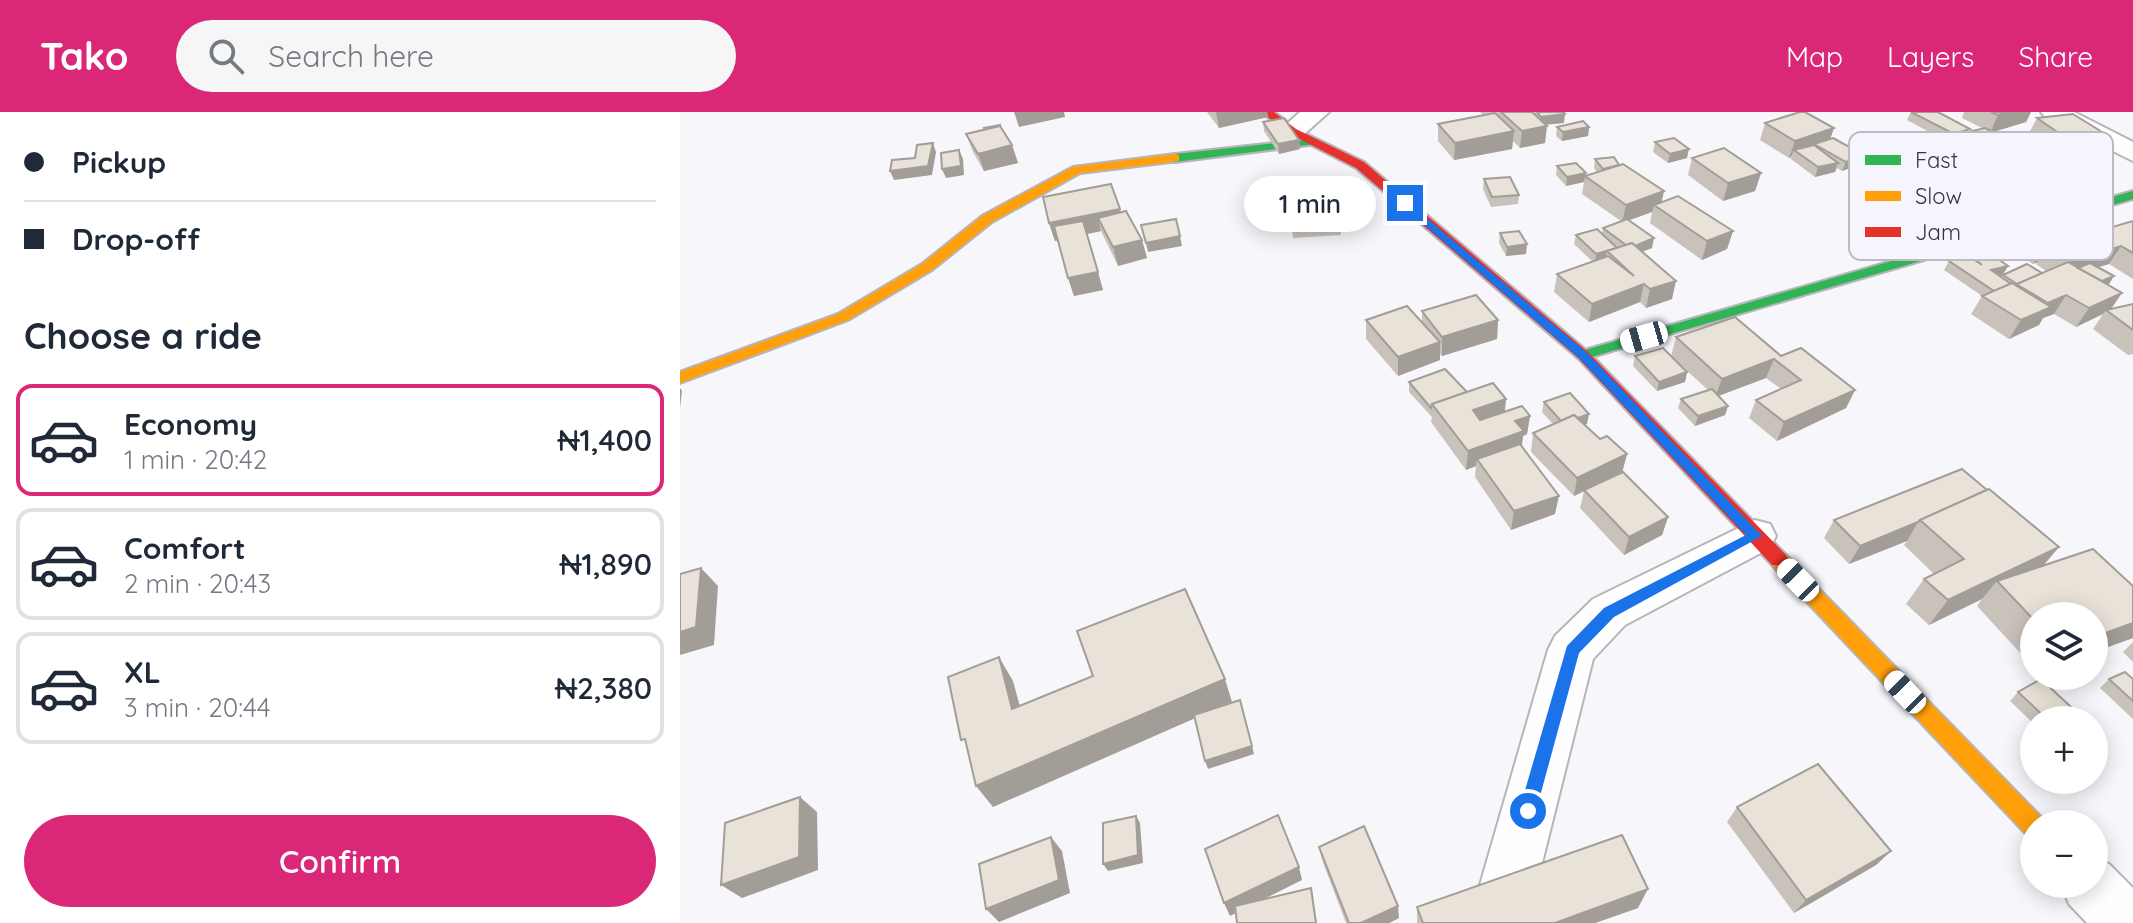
<!DOCTYPE html>
<html lang="en">
<head>
<meta charset="utf-8">
<style>
	:root { --surface:#fff; --page:#f6f6f7; --text:#1f2937; --muted:#747a83; --line:#e0e1e3; --accent:#db2777 }
	body { margin:0; font-family:Quicksand,sans-serif; background:var(--page); color:var(--text); height:100vh; display:flex; flex-direction:column; font-size:30px; white-space:nowrap }
	* { box-sizing:border-box; margin:0 }
	p { font-size:26px; color:var(--muted) }
	.icon { flex:none; width:44px; height:44px; fill:none; stroke:currentColor; stroke-width:2; stroke-linecap:round; stroke-linejoin:round }
	.map { position:relative; flex:1; overflow:hidden }
	.sheet { display:flex; flex-direction:column; background:var(--surface); width:680px }
	.sheet>* { flex:none }
	.guide { display:grid; align-content:center; height:176px; padding:0 24px; background:var(--surface) }
	.fabs { position:absolute; left:1340px; top:490px; display:grid; gap:16px }
	.fabs a { display:grid; place-items:center; width:88px; height:88px; border-radius:50%; background:var(--surface); box-shadow:0 4px 20px #0003; font-size:40px }
	.end { position:absolute; width:36px; height:36px; margin:-18px; border:10px solid #1a73e8; background:#fff; box-shadow:0 0 0 4px #fff }
	.from { border-radius:50% }
	.bubble { position:absolute; height:56px; border-radius:28px; background:var(--surface); box-shadow:0 4px 20px #0003; font-size:26px; font-weight:600; line-height:56px; text-align:center }
	.car { position:absolute; width:24px; height:48px; margin:-24px -12px; border-radius:10px; box-shadow:0 0 6px 2px #0007; background:linear-gradient(#fff 24%,#345 0 40%,#fff 0 76%,#345 0 86%,#fff 0) }
	.guide b { display:flex; align-items:center; gap:28px; height:76px; font-size:30px }
	.guide b+b { border-top:2px solid var(--line) }
	.guide i { width:20px; height:20px; background:var(--text) }
	ul { padding:0; list-style:none }
	li { display:flex; align-items:center; gap:24px; height:112px; margin:0 16px 12px; padding:0 8px; border:4px solid var(--line); border-radius:16px }
	li div { flex:1 }
	li b { display:block; font-size:30px }
	li em { font-style:normal; font-weight:600 }
	li.active { border-color:var(--accent) }
	li>.icon { width:72px; height:72px; stroke-width:1.5 }
	h2 { padding:0 24px; font-size:36px; line-height:96px }
	.cta { display:flex; gap:16px; margin-top:auto; padding:16px 24px }
	.cta a { flex:1; height:92px; border-radius:48px; background:var(--accent); color:#fff; font-size:32px; font-weight:600; line-height:92px; text-align:center }
	header { display:flex; align-items:center; gap:48px; box-sizing:border-box; height:112px; padding:0 40px; background:var(--accent); color:#fff }
	header strong { font-size:38px }
	nav { display:flex; gap:44px; margin-inline-start:auto; font-size:28px }
	.search { width:560px; height:72px; background:var(--page); display:flex; align-items:center; gap:20px; box-sizing:border-box; padding:0 28px; border-radius:44px; color:var(--muted); font-size:30px }
	main { display:flex; flex:1; min-height:0 }
	.map>svg:first-child { display:block }
	.lines { fill:none; stroke-linecap:round; stroke-linejoin:round }
	.street-casing { stroke:#b6b5b9; stroke-width:4 }
	.fast-casing { stroke:#b6b5b9; stroke-width:4 }
	.slow-casing { stroke:#b6b5b9; stroke-width:4 }
	.jam-casing { stroke:#b6b5b9; stroke-width:4 }
	.street { fill:#fefefe; fill-rule:evenodd }
	.fast { fill:#30b455; fill-rule:evenodd }
	.slow { fill:#ff9f0a; fill-rule:evenodd }
	.jam { fill:#e5322d; fill-rule:evenodd }
	.wall { fill:#c8c2ba }
	.shaded-wall { fill:#a29e97 }
	.building { fill:#e8e2d8; stroke:#a29e97; stroke-width:2 }
	.route { fill:#1a73e8 }
	.key { fill:#f6f4fd; stroke:#bcbbc3; stroke-width:2 }
	.key-label { font-size:22px; fill:#36353b }
</style>
</head>
<body>
<header>
<strong>Tako</strong>
<div class="search"><svg class="icon" aria-label="search" viewBox="0 0 24 24"><circle cx="10" cy="10" r="6"/><path d="M15 15l6 6"/></svg>Search here</div>
<nav><a>Map</a><a>Layers</a><a>Share</a></nav>
</header>
<main>
<section class="sheet">
<div class="guide">
<b><i class="from"></i>Pickup</b>
<b><i></i>Drop-off</b>
</div>
<h2>Choose a ride</h2>
<ul>
<li class="active"><svg class="icon" aria-label="car" viewBox="0 0 24 24"><path d="M5 17H2v-5l4-1 3-4h7l3 4 3 1v5h-3M9 17h6M6 11h13"/><circle cx="7" cy="17" r="2"/><circle cx="17" cy="17" r="2"/></svg><div><b>Economy</b><p>1 min · 20:42</p></div><em>₦1,400</em></li>
<li><svg class="icon" aria-label="car" viewBox="0 0 24 24"><path d="M5 17H2v-5l4-1 3-4h7l3 4 3 1v5h-3M9 17h6M6 11h13"/><circle cx="7" cy="17" r="2"/><circle cx="17" cy="17" r="2"/></svg><div><b>Comfort</b><p>2 min · 20:43</p></div><em>₦1,890</em></li>
<li><svg class="icon" aria-label="car" viewBox="0 0 24 24"><path d="M5 17H2v-5l4-1 3-4h7l3 4 3 1v5h-3M9 17h6M6 11h13"/><circle cx="7" cy="17" r="2"/><circle cx="17" cy="17" r="2"/></svg><div><b>XL</b><p>3 min · 20:44</p></div><em>₦2,380</em></li>
</ul>
<div class="cta"><a>Confirm</a></div>
</section>
<div class="map">
<svg width="1453" height="811" viewBox="0 0 1453 811">
	<rect width="100%" height="100%" fill="#f7f6fb"/>
	<g class="lines">
		<g class="street-casing">
			<g id="street">
				<path d="M620 0H649L621 25H603L599 19Z"/>
				<path d="M1361 0H1394L1453 30V49L1365 5Z"/>
				<path d="M1075 408 1090 412 1096 424 1090 436 945 513 913 547 847 811H789L868 538 875 524 913 487Z"/>
				<path d="M1414 746 1429 752 1453 776V811H1407L1389 792 1381 772H1414Z"/>
			</g>
		</g>
		<g class="fast-casing">
			<g id="fast">
				<path d="M632 27 638 30 636 32 495 50 489 46 495 42Z"/>
				<path d="M1453 79V87L908 246H898L895 243 898 240Z"/>
			</g>
		</g>
		<g class="slow-casing">
			<g id="slow">
				<path d="M495 42 499 43V49L400 61 312 110 252 158 168 208 0 271V260L158 202 242 152 302 104 393 55Z"/>
				<path d="M1099 441 1106 443 1362 706 1365 712H1354V725L1346 722 1092 453 1090 448 1092 443Z"/>
			</g>
		</g>
		<g class="jam-casing">
			<path id="jam" d="M581 0H594L616 17 684 50 908 240 1106 443 1108 448 1106 453H1092L898 246 676 56 608 21Z"/>
		</g>
		<use href="#street" class="street"/>
		<use href="#fast" class="fast"/>
		<use href="#slow" class="slow"/>
		<use href="#jam" class="jam"/>
	</g>
	<g class="wall">
		<path d="M527 0H587L588 5 539 16Z"/>
		<path d="M800 0H884V11L865 13V31L840 36 833 29 832 37 774 48 758 29V12L803 3Z"/>
		<path d="M1231 0 1289 20 1302 16 1282 6 1284 0H1351L1346 10 1312 20 1319 35 1290 43 1287 40 1282 50 1337 77 1327 95 1312 102 1284 88 1296 98 1291 108 1271 110 1251 91 1256 82 1269 81 1258 75 1266 58 1243 66 1233 61 1231 66 1214 71 1186 54 1190 45 1217 46 1222 33 1253 22 1227 8Z"/>
		<path d="M1357 6 1427 23 1416 41 1379 46 1348 23Z"/>
		<path d="M583 10 619 28 620 37 599 42 584 19Z"/>
		<path d="M1085 11 1154 16 1150 27 1184 43 1181 52 1162 59 1157 56 1155 60 1135 65 1111 47V45L1109 46 1080 28Z"/>
		<path d="M877 15H909L908 24 882 29 876 24Z"/>
		<path d="M286 22 332 33 338 51 304 59 293 40Z"/>
		<path d="M975 30 1007 46 988 51 973 40Z"/>
		<path d="M1012 46 1081 61 1075 79 1043 89 1008 63Z"/>
		<path d="M915 47 939 53 984 79 981 90 1053 119 1047 137 1022 148 970 111 972 100 948 108 972 136 962 140 992 187 966 196 960 190 909 210 874 180 877 162 912 149 894 132 896 123 922 121 923 116 941 109 902 82 904 70 886 74 876 63 877 54 905 64 917 60 914 56Z"/>
		<path d="M804 67 839 83 838 92 811 95 803 77Z"/>
		<path d="M608 79 660 104 661 123 613 126Z"/>
		<path d="M441 101 462 128 467 146 438 154 421 119 407 122 423 178 394 184 378 128 375 129 369 111Z"/>
		<path d="M1453 109V167L1429 152 1418 155 1428 173 1431 197 1453 192V242L1448 243 1413 217 1423 202 1396 215 1374 202 1363 206 1359 213 1329 227 1291 202 1302 184 1264 158 1269 149 1287 143 1288 141 1328 154 1322 164H1320L1321 165 1323 163 1362 161 1366 159 1356 152 1358 150 1353 152 1329 137 1334 128H1386Z"/>
		<path d="M820 121 846 142 826 144 819 131Z"/>
		<path d="M742 199 818 208 817 227 762 244 760 242V248L718 264 686 227V208L742 210Z"/>
		<path d="M996 225 1101 244 1175 278 1166 296 1097 329 1069 306 1076 288 1101 277 1086 266 1039 284 1048 294 1045 303 1015 314 998 296 1001 287 1028 278 992 245 1007 260 1005 270 977 279 953 254 955 244H991Z"/>
		<path d="M729 270 826 287 825 300 850 304 847 322 843 324 842 334 875 402 831 418 795 365 796 354 786 358 751 310 752 305 729 280Z"/>
		<path d="M864 290 907 312 905 313 920 327 947 342 942 360 988 405 982 423 944 443 900 396 904 379 894 384 851 340 853 321 873 312 862 300Z"/>
		<path d="M1282 357 1363 454 1453 474V526L1414 540V504H1354V556L1297 494 1302 487 1249 513 1226 492 1244 467 1254 462 1224 433 1227 429 1169 452 1144 426 1154 408Z"/>
		<path d="M1453 530V550L1443 540Z"/>
		<path d="M1429 567H1453V607L1420 576Z"/>
		<path d="M1338 580 1405 608H1354V612L1330 589Z"/>
		<path d="M1057 695 1211 739 1196 753 1114 801 1047 710Z"/>
		<path d="M639 735 719 806 709 811H666L642 748Z"/>
		<path d="M737 795 958 796 915 811H737Z"/>
	</g>
	<g class="shaded-wall">
		<path d="M334 0H384L385 5 339 15Z"/>
		<path d="M536 0H587L588 5 539 16Z"/>
		<path d="M1330 0H1351L1346 10 1310 21 1318 3Z"/>
		<path d="M885 2 884 11 860 13 861 5Z"/>
		<path d="M867 14 865 31 840 36 842 19Z"/>
		<path d="M909 15 908 24 882 29 883 20Z"/>
		<path d="M1154 16 1148 33 1134 32 1132 38H1114L1111 45 1109 46 1115 29Z"/>
		<path d="M834 19 832 37 774 48 775 31Z"/>
		<path d="M1427 23 1416 41 1379 46 1389 28Z"/>
		<path d="M1324 26 1319 35 1290 43 1295 34Z"/>
		<path d="M619 28 620 37 599 42 598 32Z"/>
		<path d="M253 31 256 40 252 63 214 68 210 59 248 54Z"/>
		<path d="M332 33 338 51 304 59 298 42Z"/>
		<path d="M1289 35 1281 53 1243 66 1251 49Z"/>
		<path d="M1009 37 1007 46 988 51 990 42Z"/>
		<path d="M279 38 283 47 284 63 266 66 262 57Z"/>
		<path d="M1184 43 1181 52 1162 59 1166 50Z"/>
		<path d="M1158 51 1155 60 1135 65 1138 55Z"/>
		<path d="M1235 57 1231 66 1214 71 1218 62Z"/>
		<path d="M906 61 904 70 886 74 887 65Z"/>
		<path d="M1081 61 1075 79 1043 89 1048 71Z"/>
		<path d="M1337 77 1327 95 1312 102 1321 84Z"/>
		<path d="M984 79 980 97 974 93 972 100 942 111 946 93Z"/>
		<path d="M440 97 445 115 418 106 421 119 375 129 369 111Z"/>
		<path d="M1296 98 1291 108 1271 110 1276 101Z"/>
		<path d="M1053 119 1047 137 1022 148 1027 129Z"/>
		<path d="M500 124 502 134 468 140 466 131Z"/>
		<path d="M974 126 972 136 947 145 949 136Z"/>
		<path d="M462 128 467 146 438 154 433 135Z"/>
		<path d="M847 132 846 142 826 144 827 135Z"/>
		<path d="M1441 134 1429 152 1379 167 1391 149Z"/>
		<path d="M927 139 925 149 915 152 916 142Z"/>
		<path d="M1363 141 1358 150 1353 152 1359 142Z"/>
		<path d="M1328 154 1322 164 1305 168 1311 158Z"/>
		<path d="M418 160 423 178 394 184 388 166Z"/>
		<path d="M1434 164 1428 174 1415 172Z"/>
		<path d="M996 169 992 187 966 196 970 177Z"/>
		<path d="M964 172 960 190 909 210 912 192Z"/>
		<path d="M1442 181 1429 200 1426 198 1423 202 1396 215 1409 196Z"/>
		<path d="M1386 183 1374 202 1363 206 1359 213 1329 227 1341 208 1364 198 1368 191Z"/>
		<path d="M818 208 817 227 762 244V225Z"/>
		<path d="M760 230V248L718 264V245Z"/>
		<path d="M1094 247 1086 266 1035 285 1042 267Z"/>
		<path d="M1007 260 1005 270 977 279 979 270Z"/>
		<path d="M0 276 2 279 0 296Z"/>
		<path d="M1175 278 1166 296 1097 329 1104 310Z"/>
		<path d="M826 287 824 305 791 317 793 298Z"/>
		<path d="M1048 294 1045 303 1015 314 1018 304Z"/>
		<path d="M909 302 907 312 882 321 883 312Z"/>
		<path d="M850 304 847 322 843 324 841 338 797 347 796 354 786 358 788 339 835 309Z"/>
		<path d="M947 342 942 361 894 384 897 366Z"/>
		<path d="M879 384 875 402 831 418 834 399Z"/>
		<path d="M988 405 982 423 944 443 949 425Z"/>
		<path d="M1238 410 1227 429 1169 452 1180 434Z"/>
		<path d="M1379 435 1358 460 1317 469 1302 487 1249 513 1268 488Z"/>
		<path d="M21 456 38 474 34 533 0 543V520Z"/>
		<path d="M1453 511V526L1414 540V525Z"/>
		<path d="M319 545 333 569 347 620 332 597Z"/>
		<path d="M545 567 552 590 313 695 296 674Z"/>
		<path d="M572 634 574 642 528 657 525 649Z"/>
		<path d="M120 685 137 700 138 758 62 786 41 773Z"/>
		<path d="M456 704 460 711 463 751 428 759 423 752Z"/>
		<path d="M371 725 382 739 390 781 319 810 306 797Z"/>
		<path d="M1211 739 1196 753 1114 801 1126 788Z"/>
		<path d="M619 755 622 768 550 804 544 791Z"/>
		<path d="M968 777 958 796 915 811H875Z"/>
		<path d="M718 794 719 806 709 811H681Z"/>
	</g>
	<g class="building">
		<path d="M821 0H852L867 14 842 19Z"/>
		<path d="M857 0H884L885 2 861 5Z"/>
		<path d="M1120 0H1125L1154 16 1115 29 1085 11Z"/>
		<path d="M1231 0H1258L1290 17 1274 22Z"/>
		<path d="M1311 0H1330L1318 3Z"/>
		<path d="M815 1 834 19 775 31 758 12Z"/>
		<path d="M1393 2 1427 23 1389 28 1357 6Z"/>
		<path d="M604 6 619 28 598 32 583 10Z"/>
		<path d="M903 9 909 15 883 20 877 15Z"/>
		<path d="M320 13V14L305 18 304 16Z"/>
		<path d="M320 14 332 33 298 42 286 22Z"/>
		<path d="M1305 16 1324 26 1295 34 1276 23Z"/>
		<path d="M994 26 1009 37 990 42 975 30Z"/>
		<path d="M1153 26 1184 43 1166 50 1134 32Z"/>
		<path d="M253 31 248 54 210 59 212 48 235 46 237 33Z"/>
		<path d="M1134 33 1158 51 1138 55 1114 38Z"/>
		<path d="M1044 36 1081 61 1048 71 1012 46Z"/>
		<path d="M279 38 281 54 262 57 261 41Z"/>
		<path d="M934 45 939 53 923 57 915 47Z"/>
		<path d="M896 51 906 61 887 65 877 54Z"/>
		<path d="M943 52 984 79 946 93 905 64Z"/>
		<path d="M830 65 839 83 812 85 804 67Z"/>
		<path d="M431 72 440 97 369 111 363 85Z"/>
		<path d="M656 76 660 104 611 108 608 79Z"/>
		<path d="M998 84 1053 119 1027 129 974 93Z"/>
		<path d="M446 99 462 128 433 135 418 106Z"/>
		<path d="M496 107 500 124 466 131 461 113Z"/>
		<path d="M947 107 974 126 955 134 952 131 946 133 923 116Z"/>
		<path d="M403 109 418 160 388 166 374 114Z"/>
		<path d="M1453 109V141L1441 134 1391 149 1367 134Z"/>
		<path d="M917 117 937 136 916 142 896 123Z"/>
		<path d="M839 119 847 132 827 135 820 121Z"/>
		<path d="M952 131 996 169 970 177 964 172 912 192 877 162 928 144 954 164 927 139Z"/>
		<path d="M1304 137 1328 154 1311 158 1331 172 1314 179 1269 149 1287 143 1302 153 1288 141Z"/>
		<path d="M1388 150 1442 181 1409 196 1386 183 1368 191 1336 172Z"/>
		<path d="M1410 151 1434 164 1422 169 1398 156Z"/>
		<path d="M1347 152 1362 161 1337 172 1323 163Z"/>
		<path d="M1332 171 1371 195 1341 208 1302 184Z"/>
		<path d="M796 183 818 208 762 225 742 199Z"/>
		<path d="M1453 192V218L1426 198Z"/>
		<path d="M727 194 760 230 718 245 686 208Z"/>
		<path d="M1055 205 1101 244 1121 236 1175 278 1104 310 1076 288 1121 268 1094 247 1042 267 996 225Z"/>
		<path d="M983 236 1007 260 979 270 955 244Z"/>
		<path d="M765 257 787 280 752 292 751 296 729 270Z"/>
		<path d="M813 271 826 287 793 298 800 308 842 294 850 304 835 309 844 319 788 339 752 292Z"/>
		<path d="M1032 277 1048 294 1018 304 1001 287Z"/>
		<path d="M890 281 909 302 898 306 894 303 881 309 864 290Z"/>
		<path d="M894 303 920 327 927 324 947 342 897 366 853 321Z"/>
		<path d="M840 332 879 384 834 399 797 347Z"/>
		<path d="M1282 357 1307 378 1240 408 1238 410 1180 434 1154 408Z"/>
		<path d="M943 360 988 405 949 425 904 378Z"/>
		<path d="M1309 377 1379 435 1268 488 1244 467 1284 447 1240 408Z"/>
		<path d="M1413 437 1453 474V511L1414 525V504H1354V508L1317 469Z"/>
		<path d="M21 456 16 515 0 520V462Z"/>
		<path d="M505 477 545 567 296 674 285 627 281 628 268 565 319 545 332 597 413 564 397 519Z"/>
		<path d="M1445 560 1453 567V589L1429 567Z"/>
		<path d="M1361 567 1405 608H1368L1338 580Z"/>
		<path d="M560 588 572 634 525 649 514 603Z"/>
		<path d="M1138 652 1211 739 1126 788 1057 695Z"/>
		<path d="M120 685 119 745 41 773 45 711Z"/>
		<path d="M598 703 619 755 544 791 525 737Z"/>
		<path d="M456 704 458 743 423 752V711Z"/>
		<path d="M684 714 718 794 681 811H669L639 735Z"/>
		<path d="M942 723 968 777 875 811H743L737 795Z"/>
		<path d="M371 725 379 768 306 797 299 752Z"/>
		<path d="M631 776 636 811H557L555 794Z"/>
	</g>
	<path class="route" d="M725 88 907 241 1082 424 934 505 899 541 856 699 848 707 839 699 887 534 924 496 1066 423 899 246 721 93Z"/>
	<rect x="1169" y="20" width="264" height="128" rx="12" class="key"/>
	<rect x="1185" y="43" width="36" height="10" fill="#30b455"/>
	<rect x="1185" y="79" width="36" height="10" fill="#ff9f0a"/>
	<rect x="1185" y="115" width="36" height="10" fill="#e5322d"/>
	<g class="key-label">
		<text x="1235" y="56">Fast</text>
		<text x="1235" y="92">Slow</text>
		<text x="1235" y="128">Jam</text>
	</g>
</svg>
<div class="fabs">
<a><svg class="icon" aria-label="layers" viewBox="0 0 24 24"><path d="M12 4l9 5-9 5-9-5zM3 14l9 5 9-5"/></svg></a>
<a>+</a>
<a>−</a>
</div>
<i class="end from" style="left:848px;top:699px"></i>
<i class="end" style="left:725px;top:91px"></i>
<div class="bubble" style="left:564px;top:64px;width:132px">1 min</div>
<i class="car" style="left:964px;top:225px;rotate:254deg"></i>
<i class="car" style="left:1118px;top:468px;rotate:316deg"></i>
<i class="car" style="left:1225px;top:580px;rotate:316deg"></i>
</div>
</main>
</body>
</html>
